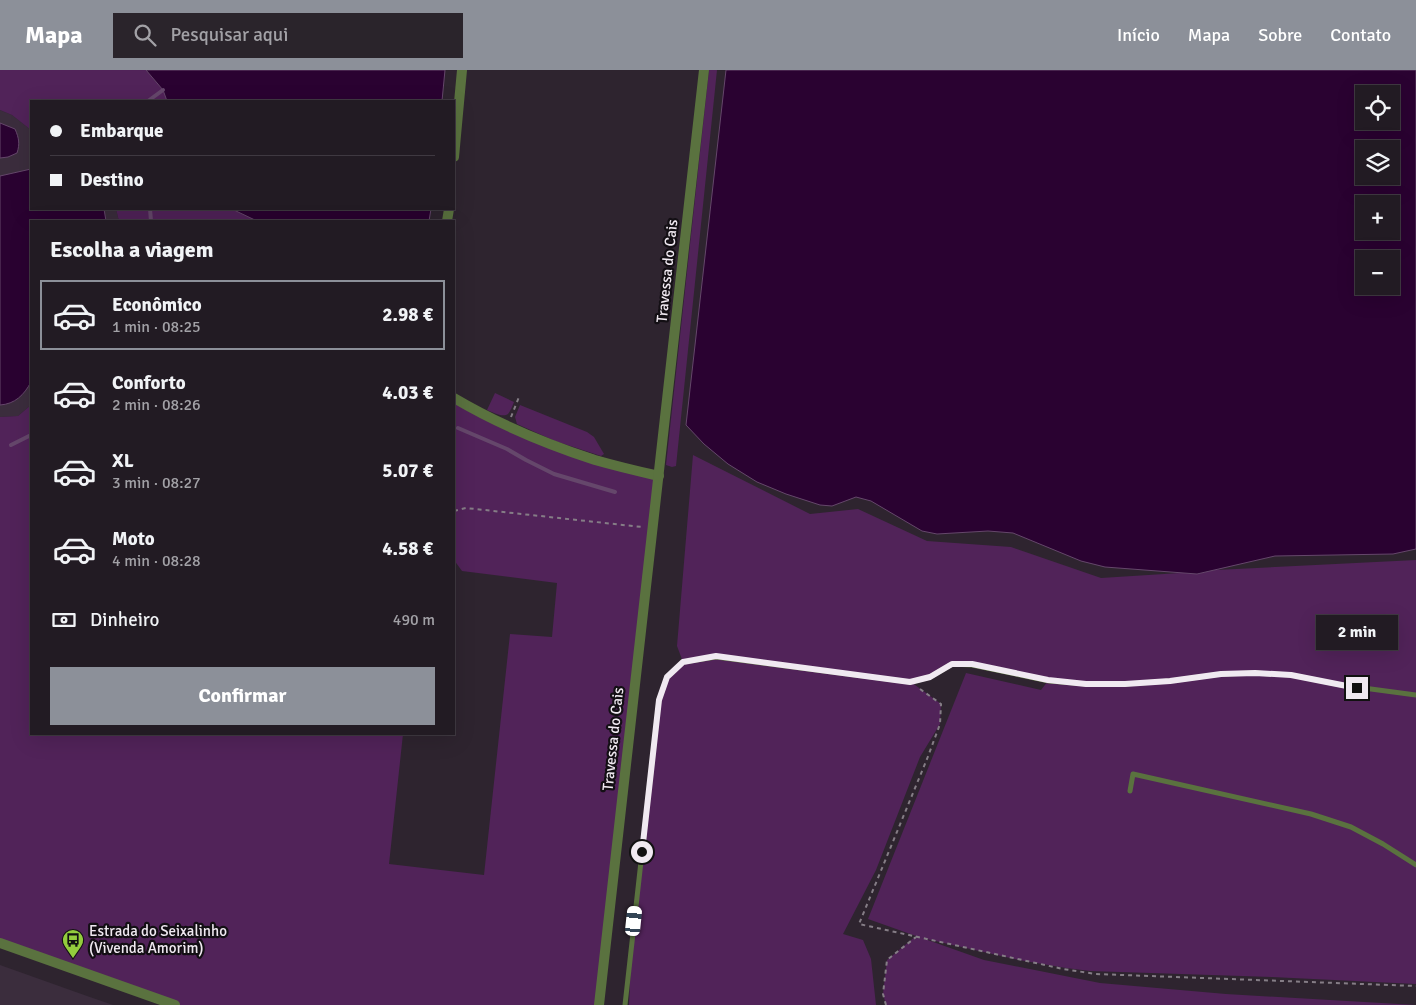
<!DOCTYPE html>
<html lang="pt">
<head>
<meta charset="utf-8">
<style>
	:root { --surface:#221b23; --page:#2a242b; --text:#f1f3f6; --muted:#a2a1a6; --line:#3f3941; --accent:#8c9099 }
	body { margin:0; font-family:Signika,sans-serif; background:var(--page); color:var(--text); height:100vh; display:flex; flex-direction:column; font-size:19px; white-space:nowrap }
	* { box-sizing:border-box; margin:0 }
	p { font-size:16px; color:var(--muted) }
	.icon { flex:none; width:28px; height:28px; fill:none; stroke:currentColor; stroke-width:2; stroke-linecap:round; stroke-linejoin:round }
	.map { position:relative; flex:1; overflow:hidden }
	.details { position:absolute; left:30px; top:150px; width:425px; height:515px; display:flex; flex-direction:column; background:var(--surface); border-radius:0px; box-shadow:0 5px 20px #0002,0 0 0 1px var(--line) }
	.details>* { flex:none }
	.top-card { position:absolute; left:30px; top:30px; width:425px; height:110px; border-radius:0px; box-shadow:0 5px 20px #0002,0 0 0 1px var(--line); display:grid; align-content:center; height:110px; padding:0 20px; background:var(--surface) }
	.tools { position:absolute; left:1355px; top:15px; display:grid; gap:10px }
	.tools a { display:grid; place-items:center; width:45px; height:45px; border-radius:0px; background:var(--surface); box-shadow:0 5px 20px #0002,0 0 0 1px var(--line); font-size:25px }
	.end { position:absolute; width:22px; height:22px; margin:-11px; border:6px solid #f0e9f1; background:#111; box-shadow:0 0 0 2px #111 }
	.from { border-radius:50% }
	.bubble { position:absolute; height:35px; border-radius:0px; background:var(--surface); box-shadow:0 5px 20px #0002,0 0 0 1px var(--line); font-size:16px; font-weight:700; line-height:35px; text-align:center }
	.car { position:absolute; width:15px; height:30px; margin:-15px -8px; border-radius:6px; box-shadow:0 0 4px 1px #0007; background:linear-gradient(#fff 24%,#345 0 40%,#fff 0 76%,#345 0 86%,#fff 0) }
	.top-card b { display:flex; align-items:center; gap:18px; height:48px; font-size:19px }
	.top-card b+b { border-top:1px solid var(--line) }
	.top-card i { width:12px; height:12px; background:var(--text) }
	ul { padding:0; list-style:none }
	li { display:flex; align-items:center; gap:15px; height:70px; margin:0 10px 8px; padding:0 10px; border:2px solid transparent; border-radius:0px }
	li div { flex:1 }
	li b { display:block; font-size:19px }
	li em { font-style:normal; font-weight:700 }
	li.on { border-color:var(--accent) }
	li>.icon { width:45px; height:45px; stroke-width:1.5 }
	h2 { padding:0 20px; font-size:22px; line-height:60px }
	.pay { display:flex; align-items:center; gap:12px; height:55px; padding:0 20px; font-size:19px }
	.pay p { margin-inline-start:auto }
	.cta { display:flex; gap:10px; margin-top:auto; padding:10px 20px }
	.cta a { flex:1; height:58px; border-radius:0px; background:var(--accent); color:#fff; font-size:20px; font-weight:700; line-height:58px; text-align:center }
	header { display:flex; align-items:center; gap:30px; box-sizing:border-box; height:70px; padding:0 25px; background:var(--accent); color:#fff }
	header strong { font-size:24px }
	nav { display:flex; gap:28px; margin-inline-start:auto; font-size:18px }
	.search { width:350px; height:45px; background:var(--page); display:flex; align-items:center; gap:12px; box-sizing:border-box; padding:0 18px; border-radius:0px; color:var(--muted); font-size:19px }
	.map>svg:first-child { display:block }
	.built { fill:#3b2d3d }
	.green { fill:#512359; fill-rule:evenodd }
	.water { fill:#2a0231; stroke:#65476b; fill-rule:evenodd }
	.lines { fill:none; stroke-linecap:round; stroke-linejoin:round }
	.stream { stroke:#65476b; stroke-width:4 }
	.path { stroke:#857d86; stroke-width:2; stroke-dasharray:4 4; stroke-linecap:butt }
	.service { stroke:#5a723f; stroke-width:5 }
	.minor { stroke:#5a723f; stroke-width:10 }
	.route { stroke:#f0e9f1; stroke-width:6 }
	.labels { text-anchor:middle; dominant-baseline:central; stroke-width:4.5; stroke-linejoin:round; paint-order:stroke }
	.street-label { font-size:15px; fill:#f0e9f1; stroke:#130f14 }
	.poi-label { font-size:15px; fill:#f0e9f1; stroke:#130f14; text-anchor:start }
</style>
</head>
<body>
<header>
<strong>Mapa</strong>
<div class="search"><svg class="icon" aria-label="search" viewBox="0 0 24 24"><circle cx="10" cy="10" r="6"/><path d="M15 15l6 6"/></svg>Pesquisar aqui</div>
<nav><a>Início</a><a>Mapa</a><a>Sobre</a><a>Contato</a></nav>
</header>
<div class="map">
<svg width="1416" height="935" viewBox="0 0 1416 935">
	<rect width="100%" height="100%" fill="#2e242f"/>
	<g class="built">
		<path d="M0 40 12 45 31 60V139H116L119 151H31V335L18 346 0 347Z"/>
		<path d="M0 895 87 926 113 935H0Z"/>
	</g>
	<g class="green">
		<path d="M0 0H146L163 20 444 0 168 31H31V60L12 45 0 40Z"/>
		<path d="M709 0H717L676 396 672 397 666 395Z"/>
		<path d="M726 0H1416V478L1275 485 1216 500 1416 490V914L1272 907 1090 901 1066 898 1019 890 922 868 984 890 1100 913 1226 924 1416 935H886L883 924 887 890 916 866 868 849 966 603 1041 620 1048 611 972 595 952 594 930 607 911 612 941 634 940 654 920 687 876 800 843 864 863 870 871 889 876 935H629L632 868 659 630 667 607 683 592 677 576 693 385 810 444 858 439 927 471 1011 477 1101 508 1180 503ZM1364 24H1391V51H1364ZM1364 79H1391V106H1364ZM1364 134H1391V161H1364ZM1364 189H1391V216H1364Z"/>
		<path d="M116 139H234L429 151H119Z"/>
		<path d="M495 323 514 332C513 335 510 342 508 344 503 348 492 342 487 340Z"/>
		<path d="M454 328 507 356 659 406 599 935H175L0 873V347L18 346 31 335V664H403L389 794 484 805 510 564 552 567 557 513 462 501 454 490Z"/>
		<path d="M520 335 587 362 594 367 604 384 601 386 555 371 517 354 515 347Z"/>
	</g>
	<g class="water">
		<path d="M146 0H445L442 31H167L163 20Z"/>
		<path d="M726 0H1416V479L1393 484 1275 486 1197 504 1105 497 1081 491 1013 463 988 461 937 464 922 461 871 431 856 427 832 436 820 435 786 424 757 412 728 394 704 374 686 355ZM1364 24H1391V51H1364ZM1364 79H1391V106H1364ZM1364 134H1391V161H1364ZM1364 189H1391V216H1364Z"/>
		<path d="M0 53 15 59C19 68 20 74 17 83L8 87 0 88Z"/>
		<path d="M31 99V139H104L106 151H31V312C24 325 15 334 0 335V106Z"/>
		<path d="M233 139H431L429 151H257L236 141Z"/>
	</g>
	<g class="lines">
		<g class="stream">
			<path d="M148 31 163 20"/>
			<path d="M150 139 151 151"/>
			<path d="M458 358 507 379 526 390 554 404 615 422"/>
			<path d="M11 375 31 365"/>
		</g>
		<g class="path">
			<path d="M511 347 519 327"/>
			<path d="M454 441 466 438 642 457"/>
			<path d="M920 619 941 634 940 654 927 689 859 854 1063 899 1096 904 1416 916"/>
			<path d="M886 935 883 924 887 890 916 867"/>
		</g>
		<g class="service">
			<path d="M1130 721 1133 704 1311 744 1351 757 1383 774 1416 795"/>
			<path d="M625 935 659 630 667 607 683 592 716 587 910 612 930 607 952 594 972 595 1049 611 1086 614H1125L1170 611 1221 604 1255 603 1291 605 1341 615 1416 625"/>
		</g>
		<g class="minor">
			<path d="M454 87 462 0"/>
			<path d="M447 151 449 139"/>
			<path d="M454 328C498 354 546 374 595 390 616 396 637 401 659 406"/>
			<path d="M0 873 175 935"/>
			<path d="M599 935 704 0"/>
		</g>
	</g>
	<g class="lines">
		<path class="route" d="M642 782 659 630 667 607 683 592 716 586 910 612 930 607 952 594H972L1048 610 1086 614H1125L1170 611 1221 604 1255 603 1291 605 1357 618"/>
	</g>
	<defs>
		<g id="bus-pin" transform="scale(1.125)"><path d="M0 17L-7.5 6A9.5 9.5 0 1 1 7.5 6Z" fill="#93cc3d" stroke="#130f14"/><path d="M-5-6H5V4H4V6H2V4H-2V6H-4V4H-5ZM-3.5-4V0h7V-4ZM-3.5 1.2v1.5H-2V1.2ZM2 1.2v1.5H3.5V1.2Z" fill="#111"/></g>
	</defs>
	<g fill-rule="evenodd">
		<use href="#bus-pin" x="73" y="870"/>
	</g>
	<g class="labels">
		<g class="street-label">
			<text transform="translate(667 201) rotate(-84)">Travessa do Cais</text>
			<text transform="translate(613 669) rotate(-84)">Travessa do Cais</text>
		</g>
		<g class="poi-label">
			<text x="89" y="861">Estrada do Seixalinho<tspan x="89" dy="17">(Vivenda Amorim)</tspan></text>
		</g>
	</g>
</svg>
<div class="tools">
<a><svg class="icon" aria-label="locate" viewBox="0 0 24 24"><circle cx="12" cy="12" r="6"/><path d="M12 2v4M12 18v4M2 12h4M18 12h4"/></svg></a>
<a><svg class="icon" aria-label="layers" viewBox="0 0 24 24"><path d="M12 4l9 5-9 5-9-5zM3 14l9 5 9-5"/></svg></a>
<a>+</a>
<a>−</a>
</div>
<i class="end from" style="left:642px;top:782px"></i>
<i class="end" style="left:1357px;top:618px"></i>
<div class="bubble" style="left:1316px;top:545px;width:82px">2 min</div>
<i class="car" style="left:634px;top:851px;rotate:6deg"></i>
<div class="top-card">
<b><i class="from"></i>Embarque</b>
<b><i></i>Destino</b>
</div>
<section class="details">
<h2>Escolha a viagem</h2>
<ul>
<li class="on"><svg class="icon" aria-label="car" viewBox="0 0 24 24"><path d="M5 17H2v-5l4-1 3-4h7l3 4 3 1v5h-3M9 17h6M6 11h13"/><circle cx="7" cy="17" r="2"/><circle cx="17" cy="17" r="2"/></svg><div><b>Econômico</b><p>1 min · 08:25</p></div><em>2.98 €</em></li>
<li><svg class="icon" aria-label="car" viewBox="0 0 24 24"><path d="M5 17H2v-5l4-1 3-4h7l3 4 3 1v5h-3M9 17h6M6 11h13"/><circle cx="7" cy="17" r="2"/><circle cx="17" cy="17" r="2"/></svg><div><b>Conforto</b><p>2 min · 08:26</p></div><em>4.03 €</em></li>
<li><svg class="icon" aria-label="car" viewBox="0 0 24 24"><path d="M5 17H2v-5l4-1 3-4h7l3 4 3 1v5h-3M9 17h6M6 11h13"/><circle cx="7" cy="17" r="2"/><circle cx="17" cy="17" r="2"/></svg><div><b>XL</b><p>3 min · 08:27</p></div><em>5.07 €</em></li>
<li><svg class="icon" aria-label="car" viewBox="0 0 24 24"><path d="M5 17H2v-5l4-1 3-4h7l3 4 3 1v5h-3M9 17h6M6 11h13"/><circle cx="7" cy="17" r="2"/><circle cx="17" cy="17" r="2"/></svg><div><b>Moto</b><p>4 min · 08:28</p></div><em>4.58 €</em></li>
</ul>
<div class="pay"><svg class="icon" aria-label="cash" viewBox="0 0 24 24"><path d="M3 7h18v10H3z"/><circle cx="12" cy="12" r="2"/></svg>Dinheiro<p>490 m</p></div>
<div class="cta"><a>Confirmar</a></div>
</section>
</div>
</body>
</html>
